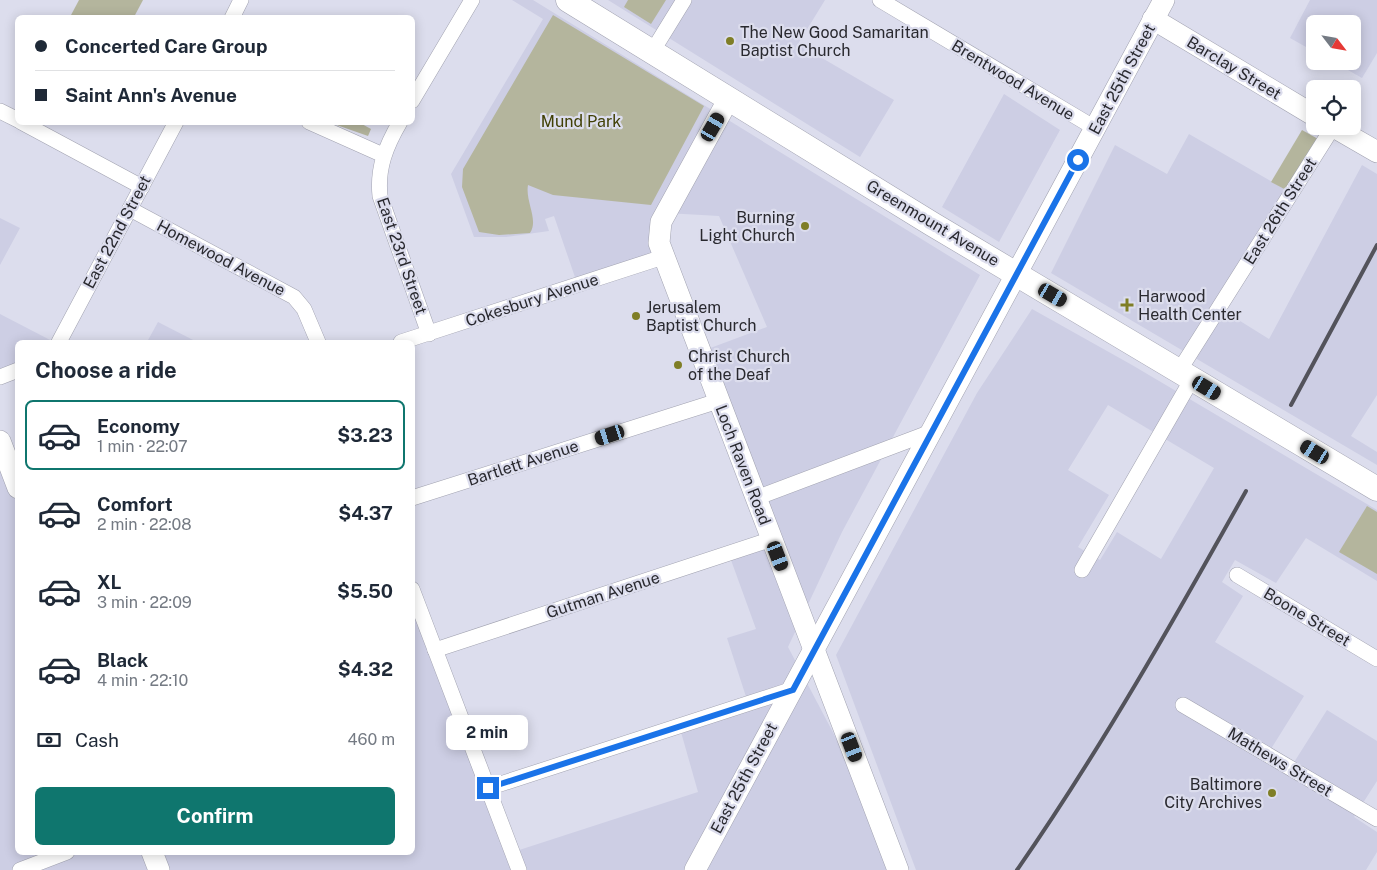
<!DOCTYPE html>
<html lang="en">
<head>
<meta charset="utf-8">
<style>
	:root { --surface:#fff; --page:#f6f6f7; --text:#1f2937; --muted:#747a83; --line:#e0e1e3; --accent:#0f766e }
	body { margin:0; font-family:"Public Sans",sans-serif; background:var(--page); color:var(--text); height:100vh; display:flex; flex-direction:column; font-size:19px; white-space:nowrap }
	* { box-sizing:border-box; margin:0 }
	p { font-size:16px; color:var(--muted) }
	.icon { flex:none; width:28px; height:28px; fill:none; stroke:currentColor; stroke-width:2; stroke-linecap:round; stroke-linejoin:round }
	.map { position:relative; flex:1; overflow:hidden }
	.details { position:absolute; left:15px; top:340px; width:400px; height:515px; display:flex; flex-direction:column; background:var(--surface); border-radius:8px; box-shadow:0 2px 12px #0003 }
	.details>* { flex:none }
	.hud { position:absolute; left:15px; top:15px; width:400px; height:110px; border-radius:8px; box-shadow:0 2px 12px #0003; display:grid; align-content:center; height:110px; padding:0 20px; background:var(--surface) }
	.needle { width:32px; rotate:121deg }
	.controls { position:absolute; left:1306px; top:15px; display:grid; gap:10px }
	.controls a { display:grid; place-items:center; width:55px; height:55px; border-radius:8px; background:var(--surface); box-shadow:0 2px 12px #0003; font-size:25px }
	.end { position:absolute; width:22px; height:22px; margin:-11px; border:6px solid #1a73e8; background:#fff; box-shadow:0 0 0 2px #fff }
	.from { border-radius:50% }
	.bubble { position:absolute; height:35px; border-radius:8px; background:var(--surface); box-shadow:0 2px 12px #0003; font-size:16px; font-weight:700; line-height:35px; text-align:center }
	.car { position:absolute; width:15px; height:30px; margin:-15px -8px; border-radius:6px; box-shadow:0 0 4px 1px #0007; background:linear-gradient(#222 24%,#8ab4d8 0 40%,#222 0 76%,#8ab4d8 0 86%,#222 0) }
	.hud b { display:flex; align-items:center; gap:18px; height:48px; font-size:19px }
	.hud b+b { border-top:1px solid var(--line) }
	.hud i { width:12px; height:12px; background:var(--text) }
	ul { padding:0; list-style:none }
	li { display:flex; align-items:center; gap:15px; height:70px; margin:0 10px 8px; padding:0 10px; border:2px solid transparent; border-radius:8px }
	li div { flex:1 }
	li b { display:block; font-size:19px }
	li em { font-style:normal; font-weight:700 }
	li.on { border-color:var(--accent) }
	li>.icon { width:45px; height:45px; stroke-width:1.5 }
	h2 { padding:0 20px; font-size:22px; line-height:60px }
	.pay { display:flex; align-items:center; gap:12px; height:55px; padding:0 20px; font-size:19px }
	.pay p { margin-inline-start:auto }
	.action { display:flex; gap:10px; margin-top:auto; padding:10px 20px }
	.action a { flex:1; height:58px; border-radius:8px; background:var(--accent); color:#fff; font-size:20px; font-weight:700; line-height:58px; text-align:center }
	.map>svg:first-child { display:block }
	.built { fill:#cdcee4; fill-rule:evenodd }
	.green { fill:#b4b59d }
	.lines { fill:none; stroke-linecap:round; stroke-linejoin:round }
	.street-casing { stroke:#a1a2b0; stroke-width:16 }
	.secondary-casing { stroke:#a1a2b0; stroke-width:22 }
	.primary-casing { stroke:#a1a2b0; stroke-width:25 }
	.street { stroke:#fff; stroke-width:15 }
	.secondary { stroke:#fff; stroke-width:21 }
	.primary { stroke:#fff; stroke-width:24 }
	.rail { stroke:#53535b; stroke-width:4 }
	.route { stroke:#1a73e8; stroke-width:6 }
	.poi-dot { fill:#7f7e26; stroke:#dcdded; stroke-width:2 }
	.labels { text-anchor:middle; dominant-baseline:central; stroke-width:4.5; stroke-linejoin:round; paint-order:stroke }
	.poi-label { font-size:16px; fill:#29292f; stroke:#dcdded; text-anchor:start }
	.street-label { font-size:16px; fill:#29292f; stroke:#dcdded }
	.park-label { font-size:16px; fill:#414006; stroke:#dcdded }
</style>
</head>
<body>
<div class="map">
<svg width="1377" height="870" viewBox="0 0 1377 870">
	<rect width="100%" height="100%" fill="#dcdded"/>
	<g class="built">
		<path d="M512 0H533L980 275 842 532 788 647 867 797 894 870H0V443L18 492V852H412L413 590 510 853 698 792 679 725 749 706 727 638 756 629 727 549 767 537 697 353 767 327 719 216 666 213 660 255 577 283 554 216 545 219 549 231 506 237H474L451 174 543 19Z"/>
		<path d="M608 0H825L798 44 894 100 860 157Z"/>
		<path d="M1310 0H1377V53L1362 78 1332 61H1352V24H1315V52L1290 38Z"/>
		<path d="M1004 94 1060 130 999 242 942 207Z"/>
		<path d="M1189 134 1288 191 1216 306 1269 339 1362 165 1377 174V395L1351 436 1377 452V465L1051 273 1115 145 1167 174Z"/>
		<path d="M0 218 20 228 0 265Z"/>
		<path d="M1032 309 1132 365 1377 510V581L1306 538 1276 583 1235 560 1222 582 1243 596 1215 642 1304 696 1264 760 1286 775 1327 710 1377 741V781L1354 817 1377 832V852L1366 870H916L836 655 977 393ZM1108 405 1214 468 1161 559 1117 532 1100 560 1078 547 1109 495 1068 470Z"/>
		<path d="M0 314 54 342H18L17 368 0 375Z"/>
		<path d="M158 322 197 342H147Z"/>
	</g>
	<g class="green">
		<path d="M79 0H143L134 17H70Z"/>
		<path d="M628 0H666L651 24 624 7Z"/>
		<path d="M553 15 704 106 651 205 553 195 528 185C525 201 539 220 530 233L499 235 479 232 462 187 463 169Z"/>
		<path d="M331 123H360L371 129 368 136Z"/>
		<path d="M1302 130 1318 139 1288 191 1271 182Z"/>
		<path d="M1367 506 1377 512V574L1339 552Z"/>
	</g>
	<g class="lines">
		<g class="street-casing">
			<g id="street">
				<path d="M880 0 1095 128"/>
				<path d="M232 18 241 0"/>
				<path d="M652 52 684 0"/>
				<path d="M412 101 472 0"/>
				<path d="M0 111 18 120"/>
				<path d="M21 122 142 187"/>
				<path d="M309 122 383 155"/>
				<path d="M400 122C386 146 377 168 380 196L429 334"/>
				<path d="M130 209 294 297 304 309 318 342"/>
				<path d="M59 342 176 122"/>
				<path d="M401 342 663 257"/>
				<path d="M1179 371 1333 127"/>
				<path d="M0 377 18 370"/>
				<path d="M412 498 718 401"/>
				<path d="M756 498 931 432"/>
				<path d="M1082 570 1192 379"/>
				<path d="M1237 575 1377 659"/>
				<path d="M412 589 519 870"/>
				<path d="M435 650 772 539"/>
				<path d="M1183 705 1377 819"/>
				<path d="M488 788 793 689"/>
				<path d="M20 870 67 852"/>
			</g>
		</g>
		<g class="secondary-casing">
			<g id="secondary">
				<path d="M1153 19 1315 116"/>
				<path d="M728 100 661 222 659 243 898 870"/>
				<path d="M1332 126 1377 152"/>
				<path d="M0 441 18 488"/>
				<path d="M152 852 159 870"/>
				<path d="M695 870 1164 0"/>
			</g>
		</g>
		<g class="primary-casing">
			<path id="primary" d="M568 0 932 224 1377 489"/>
		</g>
		<use href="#street" class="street"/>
		<use href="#secondary" class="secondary"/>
		<use href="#primary" class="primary"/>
		<g class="rail">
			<path d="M1291 405 1377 245"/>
			<path d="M1017 870C1101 749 1174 620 1246 491"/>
		</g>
	</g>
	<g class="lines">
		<path class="route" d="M488 788 793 690 1078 160"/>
	</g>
	<g class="poi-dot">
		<circle cx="730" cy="41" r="5"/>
		<circle cx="805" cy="226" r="5"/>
		<path d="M1124.5 297.5h5v5h5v5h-5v5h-5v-5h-5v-5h5z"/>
		<circle cx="636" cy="316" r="5"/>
		<circle cx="678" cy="365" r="5"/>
		<circle cx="1272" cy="793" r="5"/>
	</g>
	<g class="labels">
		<g class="poi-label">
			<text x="740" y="32">The New Good Samaritan<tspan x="740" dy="18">Baptist Church</tspan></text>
			<text x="795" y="217" text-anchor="end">Burning<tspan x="795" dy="18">Light Church</tspan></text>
			<text x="1138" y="296">Harwood<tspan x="1138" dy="18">Health Center</tspan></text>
			<text x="646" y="307">Jerusalem<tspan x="646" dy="18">Baptist Church</tspan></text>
			<text x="688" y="356">Christ Church<tspan x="688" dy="18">of the Deaf</tspan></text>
			<text x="1262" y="784" text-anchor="end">Baltimore<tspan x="1262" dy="18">City Archives</tspan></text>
		</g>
		<g class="street-label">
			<text transform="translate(1234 68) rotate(31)">Barclay Street</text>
			<text transform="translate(1122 79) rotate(-62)">East 25th Street</text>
			<text transform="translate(1013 80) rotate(31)">Brentwood Avenue</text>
			<text transform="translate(1280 211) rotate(-58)">East 26th Street</text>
			<text transform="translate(933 223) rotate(31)">Greenmount Avenue</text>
			<text transform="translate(117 232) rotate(-62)">East 22nd Street</text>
			<text transform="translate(402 256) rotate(71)">East 23rd Street</text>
			<text transform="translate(221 258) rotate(28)">Homewood Avenue</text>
			<text transform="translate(532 300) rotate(-18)">Cokesbury Avenue</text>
			<text transform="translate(523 463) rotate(-18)">Bartlett Avenue</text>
			<text transform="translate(743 465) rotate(69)">Loch Raven Road</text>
			<text transform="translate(603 595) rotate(-18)">Gutman Avenue</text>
			<text transform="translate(1307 617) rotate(31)">Boone Street</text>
			<text transform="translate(1280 762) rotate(31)">Mathews Street</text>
			<text transform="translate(744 778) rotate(-62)">East 25th Street</text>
		</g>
		<g class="park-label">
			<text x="581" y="121">Mund Park</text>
		</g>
	</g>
</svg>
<div class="controls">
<a><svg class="needle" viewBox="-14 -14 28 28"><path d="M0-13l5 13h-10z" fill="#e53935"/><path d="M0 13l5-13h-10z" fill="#747a83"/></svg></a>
<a><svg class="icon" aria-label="locate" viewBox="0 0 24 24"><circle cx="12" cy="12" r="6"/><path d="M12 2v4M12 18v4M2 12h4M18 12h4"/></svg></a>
</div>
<i class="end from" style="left:1078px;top:160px"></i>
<i class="end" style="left:488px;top:788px"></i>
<div class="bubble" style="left:446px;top:715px;width:82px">2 min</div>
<i class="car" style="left:713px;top:127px;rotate:30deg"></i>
<i class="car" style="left:1053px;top:295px;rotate:120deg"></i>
<i class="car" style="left:1207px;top:388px;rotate:121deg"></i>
<i class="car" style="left:610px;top:435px;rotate:252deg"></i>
<i class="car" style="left:1315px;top:452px;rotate:301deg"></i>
<i class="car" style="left:778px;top:556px;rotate:159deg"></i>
<i class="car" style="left:852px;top:747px;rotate:159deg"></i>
<div class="hud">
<b><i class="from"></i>Concerted Care Group</b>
<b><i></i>Saint Ann's Avenue</b>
</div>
<section class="details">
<h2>Choose a ride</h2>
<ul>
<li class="on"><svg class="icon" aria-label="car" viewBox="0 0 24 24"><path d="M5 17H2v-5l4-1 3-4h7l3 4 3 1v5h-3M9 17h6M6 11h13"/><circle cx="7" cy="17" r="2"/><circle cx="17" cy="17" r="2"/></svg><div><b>Economy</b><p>1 min · 22:07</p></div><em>$3.23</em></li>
<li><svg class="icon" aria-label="car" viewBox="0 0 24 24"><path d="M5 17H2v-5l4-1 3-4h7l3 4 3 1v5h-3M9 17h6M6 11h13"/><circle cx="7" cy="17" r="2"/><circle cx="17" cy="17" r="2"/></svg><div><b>Comfort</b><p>2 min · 22:08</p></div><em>$4.37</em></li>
<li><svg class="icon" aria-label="car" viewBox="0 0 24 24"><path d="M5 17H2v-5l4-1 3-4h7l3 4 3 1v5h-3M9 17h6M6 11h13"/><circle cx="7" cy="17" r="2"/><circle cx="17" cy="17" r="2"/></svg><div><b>XL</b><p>3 min · 22:09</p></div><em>$5.50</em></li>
<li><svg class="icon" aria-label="car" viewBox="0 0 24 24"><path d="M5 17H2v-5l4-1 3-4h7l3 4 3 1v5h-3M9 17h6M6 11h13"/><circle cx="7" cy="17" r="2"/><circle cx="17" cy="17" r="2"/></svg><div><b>Black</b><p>4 min · 22:10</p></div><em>$4.32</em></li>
</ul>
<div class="pay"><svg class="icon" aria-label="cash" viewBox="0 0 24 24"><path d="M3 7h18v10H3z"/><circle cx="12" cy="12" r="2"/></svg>Cash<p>460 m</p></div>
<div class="action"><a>Confirm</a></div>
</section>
</div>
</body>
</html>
